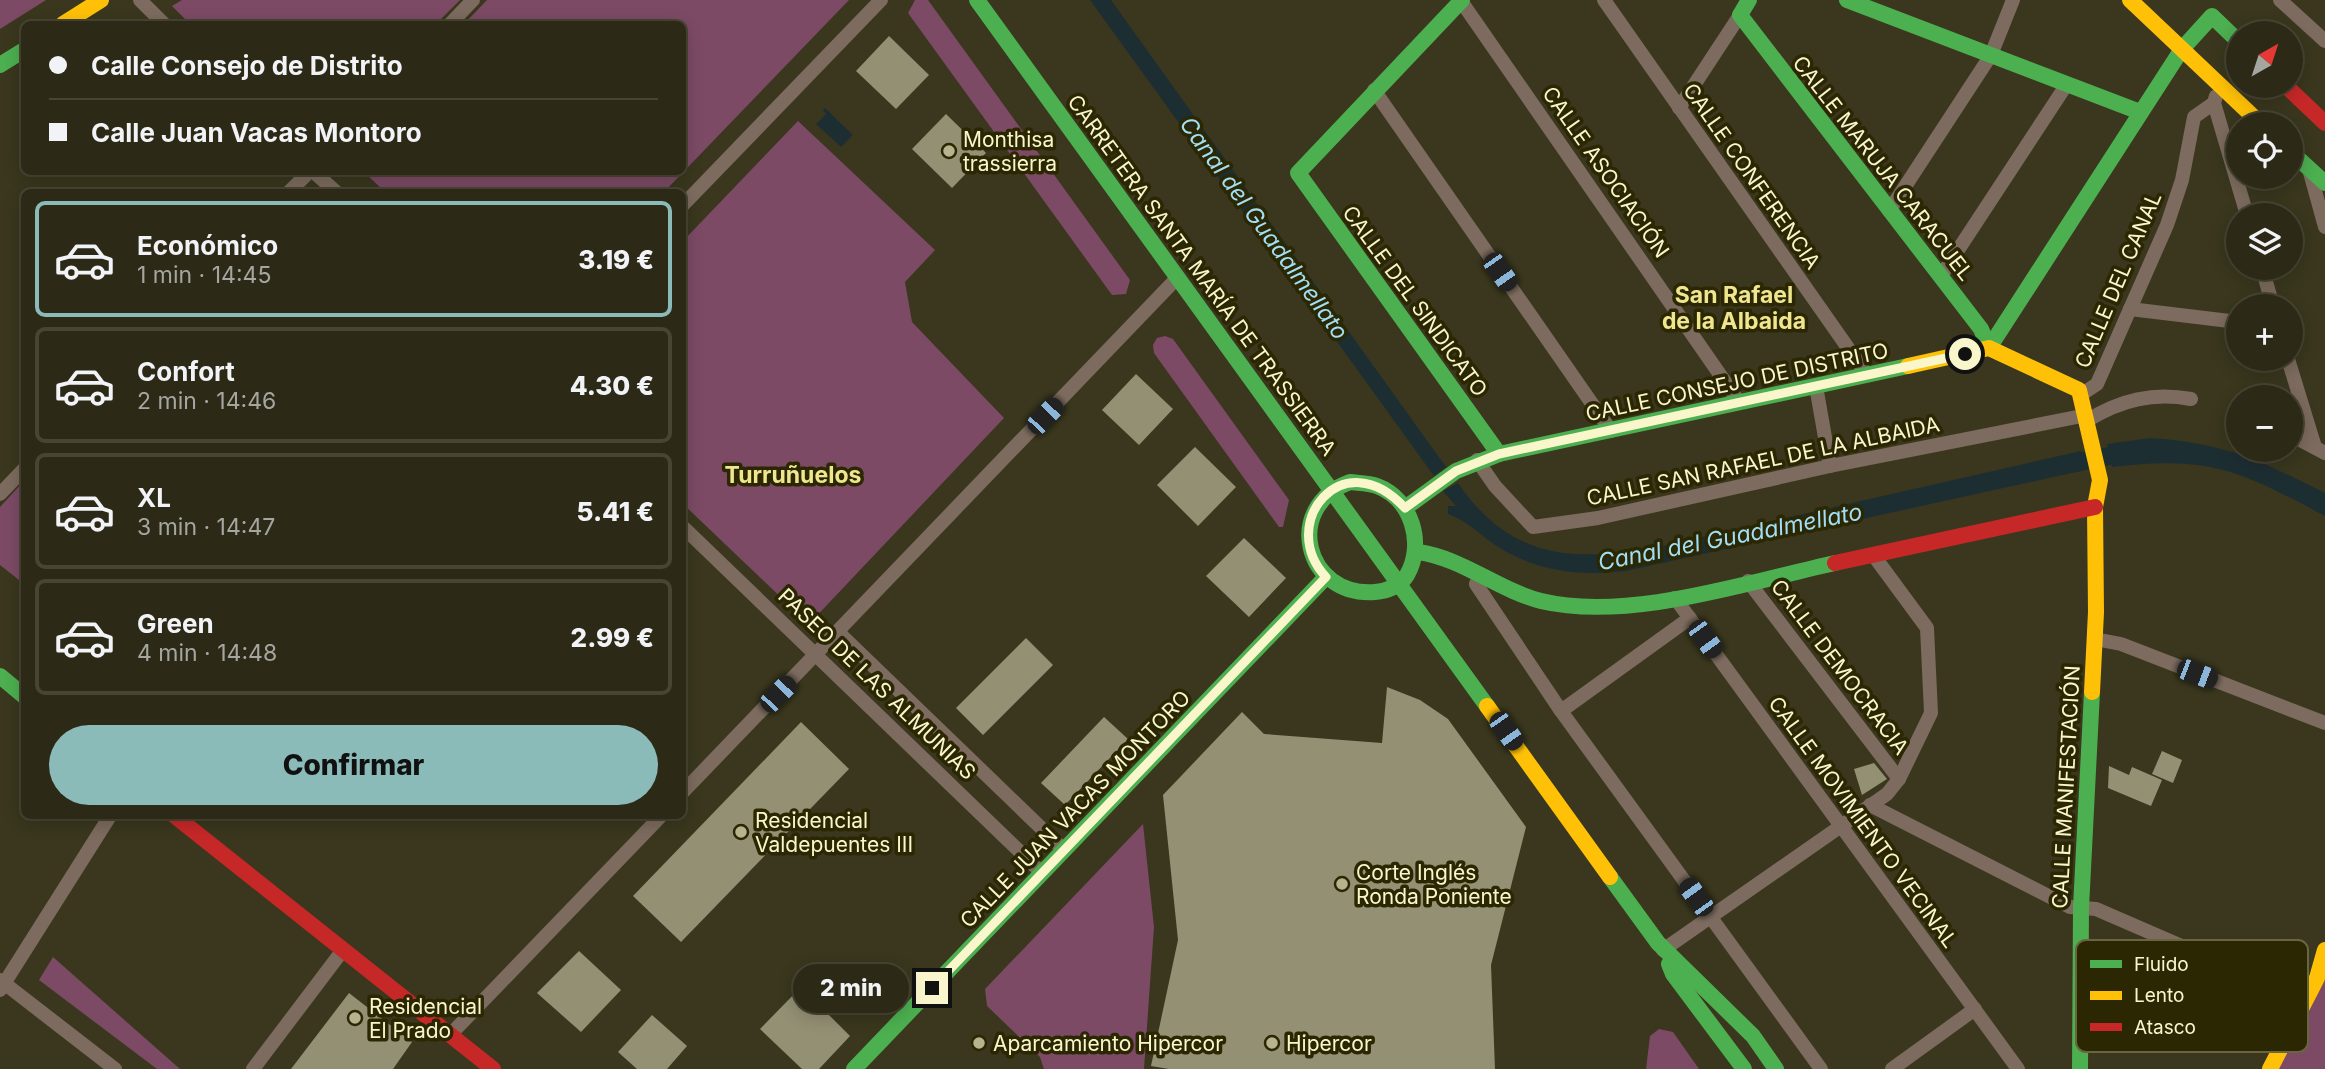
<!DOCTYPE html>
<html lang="es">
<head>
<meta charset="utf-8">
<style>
	:root { --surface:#2c2916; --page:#34311f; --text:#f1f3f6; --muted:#a6a6a1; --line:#484535; --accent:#8bbbb9 }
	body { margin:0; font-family:Inter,sans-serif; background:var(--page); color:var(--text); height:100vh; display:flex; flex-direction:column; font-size:26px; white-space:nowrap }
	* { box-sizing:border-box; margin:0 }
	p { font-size:23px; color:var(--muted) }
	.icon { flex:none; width:38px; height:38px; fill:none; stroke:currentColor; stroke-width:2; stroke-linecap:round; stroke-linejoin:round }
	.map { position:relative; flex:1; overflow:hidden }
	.panel { position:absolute; left:21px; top:189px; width:665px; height:630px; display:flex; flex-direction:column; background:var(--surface); border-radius:10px; box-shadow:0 4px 18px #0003,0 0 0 2px var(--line) }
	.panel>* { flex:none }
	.banner { position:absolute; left:21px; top:21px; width:665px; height:154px; border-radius:10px; box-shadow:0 4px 18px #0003,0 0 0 2px var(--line); display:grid; align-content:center; height:154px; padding:0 28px; background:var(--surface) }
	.needle { width:46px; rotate:39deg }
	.controls { position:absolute; left:2226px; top:21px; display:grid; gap:14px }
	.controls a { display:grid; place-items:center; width:77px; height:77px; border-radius:50%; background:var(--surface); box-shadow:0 4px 18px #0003,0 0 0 2px var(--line); font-size:35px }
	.end { position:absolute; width:32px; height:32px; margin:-16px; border:9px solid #faf6cc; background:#111; box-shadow:0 0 0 4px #111 }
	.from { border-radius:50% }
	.bubble { position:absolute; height:49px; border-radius:24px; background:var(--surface); box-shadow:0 4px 18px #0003,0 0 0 2px var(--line); font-size:23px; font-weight:800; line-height:49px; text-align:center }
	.car { position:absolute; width:21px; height:42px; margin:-21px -10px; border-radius:9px; box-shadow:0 0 5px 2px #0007; background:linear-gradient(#222 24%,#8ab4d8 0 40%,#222 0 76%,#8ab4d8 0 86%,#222 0) }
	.banner b { display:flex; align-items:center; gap:24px; height:66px; font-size:26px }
	.banner b+b { border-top:2px solid var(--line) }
	.banner i { width:18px; height:18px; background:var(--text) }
	ul { padding:12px 0 0; list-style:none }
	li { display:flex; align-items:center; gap:21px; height:116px; margin:0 14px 10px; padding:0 14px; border:4px solid var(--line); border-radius:10px }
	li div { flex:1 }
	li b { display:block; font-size:26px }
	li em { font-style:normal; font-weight:800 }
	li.selected { border-color:var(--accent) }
	li>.icon { width:63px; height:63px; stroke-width:1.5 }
	.primary-button { display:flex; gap:14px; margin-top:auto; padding:14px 28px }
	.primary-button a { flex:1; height:80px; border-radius:42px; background:var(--accent); color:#111; font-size:28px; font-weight:800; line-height:80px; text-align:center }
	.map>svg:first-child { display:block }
	.green { fill:#7c4a65 }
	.water { fill:#1d2e33 }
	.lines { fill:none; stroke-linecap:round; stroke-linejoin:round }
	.canal { stroke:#1d2e33; stroke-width:18 }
	.building { fill:#939074 }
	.street { stroke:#7c6b5e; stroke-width:14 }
	.fast { stroke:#4caf50; stroke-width:16 }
	.slow { stroke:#ffc107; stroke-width:16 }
	.jam { stroke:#c62828; stroke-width:16 }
	.route { stroke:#faf6cc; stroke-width:9 }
	.poi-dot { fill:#b7b38f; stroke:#2b2702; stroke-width:2.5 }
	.labels { text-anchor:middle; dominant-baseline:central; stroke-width:7; stroke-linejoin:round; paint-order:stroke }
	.poi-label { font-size:21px; fill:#faf6cc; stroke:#2b2702; text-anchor:start }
	.street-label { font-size:21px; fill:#faf6cc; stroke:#2b2702 }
	.water-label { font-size:23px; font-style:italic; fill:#a2def5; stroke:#2b2702 }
	.neighbourhood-label { font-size:23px; font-weight:bold; fill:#efe68f; stroke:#2b2702 }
	.key { fill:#2b2702; stroke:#69653f; stroke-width:2 }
	.key-label { font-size:19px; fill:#faf6cc }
</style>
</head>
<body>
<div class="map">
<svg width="2325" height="1069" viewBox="0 0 2325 1069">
	<rect width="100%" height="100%" fill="#3a371e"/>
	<g class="green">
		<path d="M0 0H46L0 29Z"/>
		<path d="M182 0H460L436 24H190L172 6Z"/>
		<path d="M487 0H849L664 192H385L364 172H682V24H464Z"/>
		<path d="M915 0H928L1130 280 1126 294 1112 295 908 13Z"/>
		<path d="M798 121 935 250 905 282 912 322 1004 418 809 624 682 503 683 241Z"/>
		<path d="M1165 336 1173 339 1289 500 1283 527H1279L1154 353 1153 345 1157 338Z"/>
		<path d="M24 481V584L0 565V507Z"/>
		<path d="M1143 824 1154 927 1144 1069H1044L1040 1057 987 1006 985 989Z"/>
		<path d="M53 957 180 1069H157L39 980Z"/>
		<path d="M2325 980V1069H2275Z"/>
		<path d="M1659 1029 1673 1032 1699 1069H1646L1650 1036Z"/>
	</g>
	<g class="water">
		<path d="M1090 0H1111L1446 467 1434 476Z"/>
		<path d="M825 108 853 135 841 147 816 124 826 114 823 110Z"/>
		<path d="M2150 438C2225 443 2259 460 2325 493V516C2240 471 2211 455 2112 467L2107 444Z"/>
		<path d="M2081 451 2085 470 1626 571C1580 576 1539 572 1498 547 1481 536 1468 521 1448 514V506H1456L1443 491 1458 483C1511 560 1573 562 1658 547Z"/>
	</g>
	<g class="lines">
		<path class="canal" d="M2061 466 2133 451"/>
	</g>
	<g class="building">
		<path d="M889 36 929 75 896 109 856 71Z"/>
		<path d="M946 114 986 153 952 188 912 149Z"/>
		<path d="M1136 374 1173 409 1139 445 1102 410Z"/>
		<path d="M1195 447 1236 487 1198 526 1157 485Z"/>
		<path d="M1244 538 1286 578 1249 617 1206 576Z"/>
		<path d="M1026 638 1053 665 983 735 956 708Z"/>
		<path d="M1387 687 1420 700 1448 719 1526 827 1491 965 1495 1069H1169L1151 1066 1178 940 1163 795 1242 712 1264 734 1382 743Z"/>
		<path d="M1104 717 1128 739 1065 805 1041 783Z"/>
		<path d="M801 722 849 769 681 942 633 896Z"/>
		<path d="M2162 751 2182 760 2173 783 2152 774Z"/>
		<path d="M1874 763 1887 779 1862 795 1854 769Z"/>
		<path d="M2109 766 2129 775 2132 767 2162 780 2151 806 2108 788Z"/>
		<path d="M579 951 621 990 581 1032 537 993Z"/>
		<path d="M801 987 850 1036 819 1069H802L760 1029Z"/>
		<path d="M349 993 412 1042 393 1069H291Z"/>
		<path d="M652 1015 687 1046 667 1069H637L618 1052Z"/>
	</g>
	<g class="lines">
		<g class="street">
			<path d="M140 0 164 24"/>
			<path d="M1604 0 1867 375"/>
			<path d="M2280 0 2325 41"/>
			<path d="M1461 1 1739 402"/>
			<path d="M450 24 473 0"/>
			<path d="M1374 90 1611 431"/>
			<path d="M2216 96 2214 103 2247 215"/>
			<path d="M1679 108 1740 15"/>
			<path d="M2309 169 2325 227"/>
			<path d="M314 172 336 192"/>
			<path d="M289 192 309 172"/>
			<path d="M682 206 881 0"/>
			<path d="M1889 211 1991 55 2013 0"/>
			<path d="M2262 268 2273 306"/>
			<path d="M1941 276 2067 84"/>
			<path d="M2130 309 2238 322"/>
			<path d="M2288 359 2315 447"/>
			<path d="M1816 386 1830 466"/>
			<path d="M2082 394 2097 384 2167 225 2182 180 2194 117 2214 103"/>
			<path d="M2088 420C2121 400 2153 392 2191 399"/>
			<path d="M2291 435 2325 453"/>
			<path d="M1477 460 1495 486 1533 527 1598 518 1830 466 2087 415"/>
			<path d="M0 494 24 469"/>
			<path d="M682 526 1042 873"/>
			<path d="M1480 576 1476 584 1561 711 1821 1069"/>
			<path d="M1748 581 1899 779"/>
			<path d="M1675 598 2018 1069"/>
			<path d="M838 632 1064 850"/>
			<path d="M2095 639 2121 644 2325 723"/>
			<path d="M1561 711 1690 618"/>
			<path d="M682 793 1178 277"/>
			<path d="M1870 805 2070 907 2096 909 2306 1000"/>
			<path d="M1663 950 1887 794 1899 779 1931 713 1927 628 1874 556"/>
			<path d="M0 980 115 1069"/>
			<path d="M0 990 110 816"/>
			<path d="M450 1035 661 816"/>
			<path d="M253 1069 343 950"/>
			<path d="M1892 1069 1975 1009"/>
		</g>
		<g class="fast">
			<path d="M977 0 1487 706"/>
			<path d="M1462 0 1298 173 1499 454"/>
			<path d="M1749 0 1740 15 1981 329 1989 348"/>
			<path d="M1847 0 2140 112"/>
			<path d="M0 65 24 50"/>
			<path d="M2291 152 2325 183"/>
			<path d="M1989 348 2182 49 2212 16 2238 41"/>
			<path d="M1350 482C1358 483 1369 483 1377 486 1412 499 1425 544 1407 575 1401 586 1387 591 1375 592 1304 597 1283 506 1350 482Z"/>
			<path d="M1405 508 1456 471 1499 454 1908 366"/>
			<path d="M1418 552C1462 558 1498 590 1541 601 1629 622 1748 582 1835 563"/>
			<path d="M0 676 24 696"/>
			<path d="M1610 877 1658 943 1753 1036 1776 1069"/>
			<path d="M1669 964 1673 974 1744 1069"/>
			<path d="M854 1069 1326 577"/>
			<path d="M2080 1069 2081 908 2092 692"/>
		</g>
		<g class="slow">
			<path d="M2130 0 2261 124"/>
			<path d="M63 24 101 0"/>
			<path d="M1908 366 1989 348 2079 390 2100 480 2095 507 2096 612 2092 692"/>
			<path d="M1487 706 1610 877"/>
			<path d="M2270 1069 2317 978 2325 950"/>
		</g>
		<g class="jam">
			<path d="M2286 86 2325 123"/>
			<path d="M1835 563 2095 507"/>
			<path d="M175 816 493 1069"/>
		</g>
	</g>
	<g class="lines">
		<path class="route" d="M932 988 1326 577C1276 524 1343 440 1405 508L1456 471 1499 454 1965 354"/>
	</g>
	<g class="poi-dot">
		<circle cx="949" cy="151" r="7"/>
		<circle cx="741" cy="832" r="7"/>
		<circle cx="1342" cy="884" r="7"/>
		<circle cx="355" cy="1018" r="7"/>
		<circle cx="979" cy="1043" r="7"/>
		<circle cx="1272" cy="1043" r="7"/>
	</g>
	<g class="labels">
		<g class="poi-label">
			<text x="963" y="139">Monthisa<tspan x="963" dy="24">trassierra</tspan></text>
			<text x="755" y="820">Residencial<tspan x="755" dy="24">Valdepuentes III</tspan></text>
			<text x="1356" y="872">Corte Inglés<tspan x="1356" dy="24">Ronda Poniente</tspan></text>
			<text x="369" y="1006">Residencial<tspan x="369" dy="24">El Prado</tspan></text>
			<text x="993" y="1043">Aparcamiento Hipercor</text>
			<text x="1286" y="1043">Hipercor</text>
		</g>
		<g class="street-label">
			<text transform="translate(1883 168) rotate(52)">CALLE MARUJA CARACUEL</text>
			<text transform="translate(1606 172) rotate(55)">CALLE ASOCIACIÓN</text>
			<text transform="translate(1752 176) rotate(55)">CALLE CONFERENCIA</text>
			<text transform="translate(1202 275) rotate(54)">CARRETERA SANTA MARÍA DE TRASSIERRA</text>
			<text transform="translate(2118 280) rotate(-67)">CALLE DEL CANAL</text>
			<text transform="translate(1415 301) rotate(54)">CALLE DEL SINDICATO</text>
			<text transform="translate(1737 382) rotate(-12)">CALLE CONSEJO DE DISTRITO</text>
			<text transform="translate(1763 461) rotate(-12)">CALLE SAN RAFAEL DE LA ALBAIDA</text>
			<text transform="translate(1840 667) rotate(53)">CALLE DEMOCRACIA</text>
			<text transform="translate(877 684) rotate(44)">PASEO DE LAS ALMUNIAS</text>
			<text transform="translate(2066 787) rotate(-87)">CALLE MANIFESTACIÓN</text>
			<text transform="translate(1075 809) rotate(-46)">CALLE JUAN VACAS MONTORO</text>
			<text transform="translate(1863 822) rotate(54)">CALLE MOVIMIENTO VECINAL</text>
		</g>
		<g class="water-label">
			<text transform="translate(1264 228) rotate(54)">Canal del Guadalmellato</text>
			<text transform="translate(1730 537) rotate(-11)">Canal del Guadalmellato</text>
		</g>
		<g class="neighbourhood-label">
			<text x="1734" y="295">San Rafael<tspan x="1734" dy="26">de la Albaida</tspan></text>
			<text x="793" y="475">Turruñuelos</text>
		</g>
	</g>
	<rect x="2076" y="940" width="232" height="112" rx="10" class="key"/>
	<rect x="2090" y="960" width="32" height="8" fill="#4caf50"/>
	<rect x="2090" y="991" width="32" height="9" fill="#ffc107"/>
	<rect x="2090" y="1023" width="32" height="8" fill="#c62828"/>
	<g class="key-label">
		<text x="2134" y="971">Fluido</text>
		<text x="2134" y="1002">Lento</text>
		<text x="2134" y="1034">Atasco</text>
	</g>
</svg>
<div class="controls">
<a><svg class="needle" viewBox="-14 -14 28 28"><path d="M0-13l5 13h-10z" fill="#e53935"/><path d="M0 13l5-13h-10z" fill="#a6a6a1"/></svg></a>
<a><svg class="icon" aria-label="locate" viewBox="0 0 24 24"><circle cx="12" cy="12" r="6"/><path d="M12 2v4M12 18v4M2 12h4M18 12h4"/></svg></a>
<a><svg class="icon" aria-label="layers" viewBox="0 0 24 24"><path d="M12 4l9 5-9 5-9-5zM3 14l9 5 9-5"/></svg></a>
<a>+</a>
<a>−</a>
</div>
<i class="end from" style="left:1965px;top:354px"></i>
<i class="end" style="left:932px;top:988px"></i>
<div class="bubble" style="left:793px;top:964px;width:116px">2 min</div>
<i class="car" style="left:1500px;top:272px;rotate:145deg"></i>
<i class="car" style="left:1045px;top:416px;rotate:44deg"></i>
<i class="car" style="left:1705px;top:639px;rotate:144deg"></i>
<i class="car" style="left:2197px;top:674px;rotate:111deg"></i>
<i class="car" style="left:778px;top:694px;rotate:44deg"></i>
<i class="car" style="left:1506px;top:731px;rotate:145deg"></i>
<i class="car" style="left:1696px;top:897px;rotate:324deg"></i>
<div class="banner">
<b><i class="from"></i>Calle Consejo de Distrito</b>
<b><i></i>Calle Juan Vacas Montoro</b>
</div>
<section class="panel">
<ul>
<li class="selected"><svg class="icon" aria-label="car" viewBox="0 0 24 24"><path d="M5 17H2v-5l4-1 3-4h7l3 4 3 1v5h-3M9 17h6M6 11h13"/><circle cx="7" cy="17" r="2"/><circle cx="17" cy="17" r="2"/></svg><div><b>Económico</b><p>1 min · 14:45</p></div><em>3.19 €</em></li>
<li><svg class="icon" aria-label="car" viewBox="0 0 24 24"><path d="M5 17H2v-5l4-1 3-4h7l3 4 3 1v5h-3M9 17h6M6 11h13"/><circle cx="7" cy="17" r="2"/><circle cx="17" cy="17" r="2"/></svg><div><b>Confort</b><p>2 min · 14:46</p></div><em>4.30 €</em></li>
<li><svg class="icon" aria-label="car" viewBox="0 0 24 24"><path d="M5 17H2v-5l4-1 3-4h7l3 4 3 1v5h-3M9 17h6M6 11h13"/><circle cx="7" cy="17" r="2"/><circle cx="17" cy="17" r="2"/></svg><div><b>XL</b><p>3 min · 14:47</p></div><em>5.41 €</em></li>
<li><svg class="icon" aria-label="car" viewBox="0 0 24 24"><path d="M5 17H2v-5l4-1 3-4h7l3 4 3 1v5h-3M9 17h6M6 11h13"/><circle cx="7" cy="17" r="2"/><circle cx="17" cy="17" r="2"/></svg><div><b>Green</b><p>4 min · 14:48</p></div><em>2.99 €</em></li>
</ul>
<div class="primary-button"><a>Confirmar</a></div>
</section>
</div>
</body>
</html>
